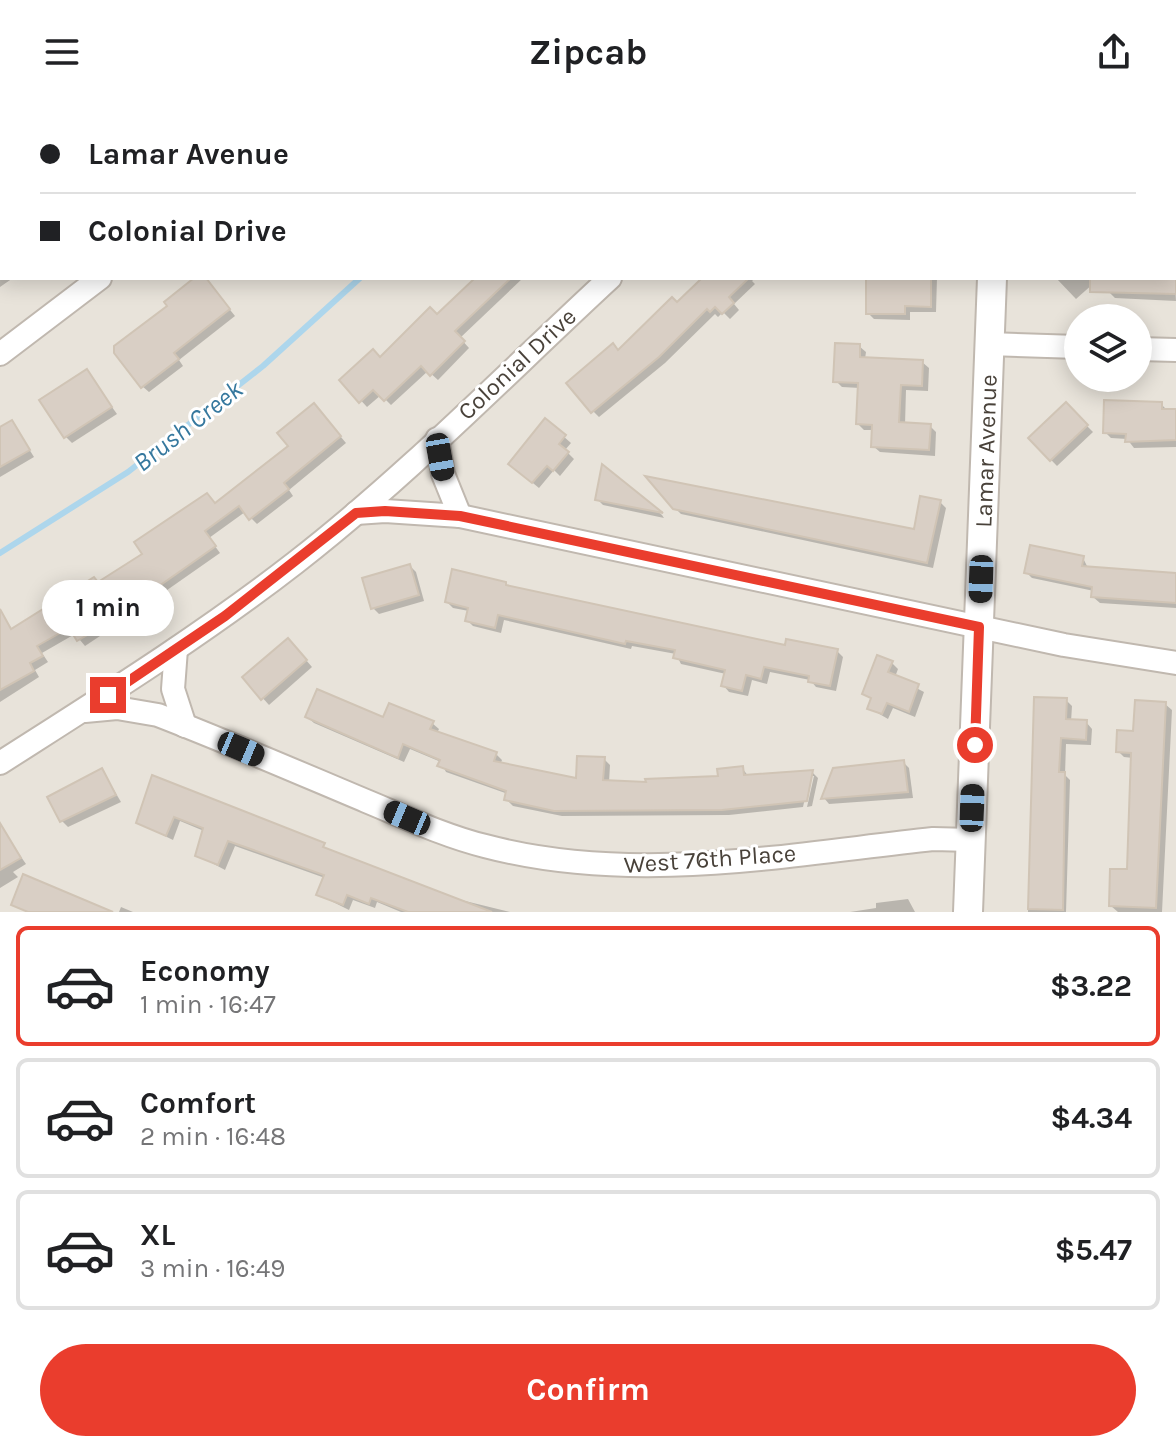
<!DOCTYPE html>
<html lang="en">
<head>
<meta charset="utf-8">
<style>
	:root { --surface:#fff; --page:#f2f2f2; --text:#202124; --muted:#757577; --line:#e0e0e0; --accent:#ea3d2d }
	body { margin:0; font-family:Karla,sans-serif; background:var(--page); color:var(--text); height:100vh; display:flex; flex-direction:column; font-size:30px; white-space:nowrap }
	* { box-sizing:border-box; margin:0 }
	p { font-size:26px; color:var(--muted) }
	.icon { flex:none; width:44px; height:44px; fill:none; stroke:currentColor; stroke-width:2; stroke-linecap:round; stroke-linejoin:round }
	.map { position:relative; height:808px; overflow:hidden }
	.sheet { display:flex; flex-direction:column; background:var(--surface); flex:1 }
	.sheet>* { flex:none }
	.guide { position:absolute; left:0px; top:0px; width:1176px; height:176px; box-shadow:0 4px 20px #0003; display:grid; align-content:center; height:176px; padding:0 40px; background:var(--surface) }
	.controls { position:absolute; left:1064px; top:200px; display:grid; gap:16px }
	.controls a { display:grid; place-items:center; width:88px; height:88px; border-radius:50%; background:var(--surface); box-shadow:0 4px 20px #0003; font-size:40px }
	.end { position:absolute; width:36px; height:36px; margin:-18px; border:10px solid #ea3d2d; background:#fff; box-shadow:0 0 0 4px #fff }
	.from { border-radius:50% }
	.bubble { position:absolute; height:56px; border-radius:28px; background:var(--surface); box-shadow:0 4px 20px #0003; font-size:26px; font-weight:700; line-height:56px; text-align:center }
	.car { position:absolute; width:24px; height:48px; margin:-24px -12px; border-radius:10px; box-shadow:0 0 6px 2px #0007; background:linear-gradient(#222 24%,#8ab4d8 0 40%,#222 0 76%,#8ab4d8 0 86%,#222 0) }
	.guide b { display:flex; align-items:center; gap:28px; height:76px; font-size:30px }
	.guide b+b { border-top:2px solid var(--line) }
	.guide i { width:20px; height:20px; background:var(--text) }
	ul { padding:14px 0 0; list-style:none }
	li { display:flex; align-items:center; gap:24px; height:120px; margin:0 16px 12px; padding:0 24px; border:4px solid var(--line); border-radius:12px }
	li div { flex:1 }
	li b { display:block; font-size:30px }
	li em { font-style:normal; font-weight:700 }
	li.active { border-color:var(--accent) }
	li>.icon { width:72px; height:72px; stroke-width:1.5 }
	.primary-button { display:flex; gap:16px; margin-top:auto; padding:16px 40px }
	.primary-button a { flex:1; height:92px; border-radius:48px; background:var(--accent); color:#fff; font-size:32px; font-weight:700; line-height:92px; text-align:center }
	header { display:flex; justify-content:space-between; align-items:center; height:104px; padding:0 40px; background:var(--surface); font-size:36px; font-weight:700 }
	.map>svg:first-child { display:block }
	.residential { fill:#e8e3da; fill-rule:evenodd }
	.shadow { fill:#0003 }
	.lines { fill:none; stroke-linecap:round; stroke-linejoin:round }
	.stream { stroke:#add6ec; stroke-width:6 }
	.building { fill:#d9cfc5; stroke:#d0c4b5; stroke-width:2 }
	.minor-casing { stroke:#c0b8af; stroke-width:26 }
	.tertiary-casing { stroke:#c0b8af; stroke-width:32 }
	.minor { stroke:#fff; stroke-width:22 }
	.tertiary { stroke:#fff; stroke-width:28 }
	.route { stroke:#ea3d2d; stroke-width:10 }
	.labels { text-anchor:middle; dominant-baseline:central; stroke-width:6; stroke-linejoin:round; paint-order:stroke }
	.street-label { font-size:24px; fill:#49423a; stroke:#fff }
	.water-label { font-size:26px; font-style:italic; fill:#35789e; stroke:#fff }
</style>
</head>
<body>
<header><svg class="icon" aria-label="menu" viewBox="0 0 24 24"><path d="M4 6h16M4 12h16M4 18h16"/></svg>Zipcab<svg class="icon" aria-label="share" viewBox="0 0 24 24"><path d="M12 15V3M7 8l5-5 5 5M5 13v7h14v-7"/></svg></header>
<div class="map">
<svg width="1176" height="808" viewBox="0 0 1176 808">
	<rect width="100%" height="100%" fill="#f5f1ec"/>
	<path class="residential" d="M0 0H1176V808H0ZM2 2H1174V174H2ZM1078 214H1138V274H1078Z"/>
	<g class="shadow">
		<path d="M49 0H84L86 2H51Z"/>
		<path d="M194 0H228L229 2H195Z"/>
		<path d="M379 0H441L377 2Z"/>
		<path d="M666 0H722L664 2Z"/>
		<path d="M892 0H934L935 2H889Z"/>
		<path d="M1047 0H1176V23L1174 2Z"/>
		<path d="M0 154 2 174H13L0 183Z"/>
		<path d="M1174 164 1176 197 1115 194 1109 188V174H1174Z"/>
		<path d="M198 174 207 177 235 212 179 256 183 262 149 288 142 282 170 202Z"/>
		<path d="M476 174H523L460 234 469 244 438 276 428 267 391 301 381 291 367 303 342 276 381 256 437 213Z"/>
		<path d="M704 174H755L752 177 755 180 734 200 739 206 730 215 723 208 718 213 715 210 665 259 599 313 593 307 619 248Z"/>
		<path d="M868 174H937L936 208H910V216L874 215 868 209Z"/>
		<path d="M1056 174H1089L1094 179 1076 195Z"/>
		<path d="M859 242 866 248 865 255 922 258 929 264 928 287 906 286 905 321 930 322 936 328 935 352 880 348 873 342 874 326H864L858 320 860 284 842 283 836 277Z"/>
		<path d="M86 267 117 310 72 339 66 333Z"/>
		<path d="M1161 300 1168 307H1176V343L1134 344 1127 335 1111 334 1105 328Z"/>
		<path d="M1066 301 1093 328 1057 362 1031 335Z"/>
		<path d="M319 307 346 339 289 386 293 392 257 420 245 408 209 434 220 449 150 498 139 486 90 517 100 532 85 542 75 530 42 549 48 558 35 566 39 573 0 598V506L13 527 99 480 216 401 291 342Z"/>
		<path d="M546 317 571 339 565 346 574 355 560 372 554 366 539 384 517 366Z"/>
		<path d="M12 318 34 353 0 373V325Z"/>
		<path d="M604 364 662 411 664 414 603 401 597 395Z"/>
		<path d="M940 398 946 404 933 464 681 410 674 403 915 427Z"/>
		<path d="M1083 454 1088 464 1176 469V504L1100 499 1093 493 1094 487 1032 474 1026 468Z"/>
		<path d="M410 462 416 468 424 497 379 510 373 504Z"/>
		<path d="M505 480 509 483 786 544 837 547 843 553 836 587 816 583 810 576 770 568 767 580 752 576 748 592 729 588 723 581 726 570 681 560 676 550 632 542 631 545 504 516 501 529 473 522 467 516 469 507 453 504 447 498Z"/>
		<path d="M294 542 312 563 269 601 245 574Z"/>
		<path d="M892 559 898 565 895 573 924 588 915 613 893 604 888 615 869 604 872 596 864 589Z"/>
		<path d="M1036 595 1066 596 1072 602 1071 618H1086L1092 625 1091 641 1066 640 1065 671 1070 676 1066 808H1028Z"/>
		<path d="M1165 600 1172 606 1162 808H1118L1111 802 1129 767 1133 654 1124 653 1118 647Z"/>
		<path d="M307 613 432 619 439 625 437 629 496 650 502 656 500 661 577 677 604 655 610 661 609 678 648 680 720 674 742 664 749 673 812 668 818 674 812 702 807 703 814 672H810L803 703 729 711 562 712 513 702 507 696 508 690 446 668 441 658 410 645 404 658 314 619Z"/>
		<path d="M903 658 909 664 913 694 829 700 824 694Z"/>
		<path d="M102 666 121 698 68 723 62 717Z"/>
		<path d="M153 674 397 773 457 795 510 808H401L377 798 375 804 353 796 349 806 319 791 325 774 235 742 225 766 197 751 204 727 180 717 173 736 138 719Z"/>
		<path d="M3 727 26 760 13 768 18 773 0 784V729Z"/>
		<path d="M908 795 915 808H850L876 804V799Z"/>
		<path d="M121 803 133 808H119Z"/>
	</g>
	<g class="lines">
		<g class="stream">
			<path d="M539 2V0"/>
			<path d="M546 2 548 0"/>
			<path d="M0 449 128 368 263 262 360 174"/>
		</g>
	</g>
	<g class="building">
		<path d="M194 174H206L230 205 174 249 179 255 141 284 114 249V242L167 202 164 198Z"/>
		<path d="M475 174H511L455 227 465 237 430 272 421 262 384 297 373 286 359 299 339 276 373 245 380 253 430 203 437 210Z"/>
		<path d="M702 174H749L729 193 734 199 722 210 715 203 710 208 707 205 659 253 591 309 566 279 613 239 618 246 672 193 677 198Z"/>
		<path d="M866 174H931V203L905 202V210H866Z"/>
		<path d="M1090 174H1176V190L1090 188Z"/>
		<path d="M835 239 860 240V253L923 256 922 282 901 281 899 318 931 320 929 346 871 343 872 321 856 320 858 279 833 278Z"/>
		<path d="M87 265 112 303 64 334 39 296Z"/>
		<path d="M1104 296 1162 298V305H1176V336L1125 338 1126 330 1103 329Z"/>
		<path d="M1066 298 1088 321 1050 357 1028 334Z"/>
		<path d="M314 299 341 332 284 379 289 385 249 416 239 402 205 427 216 442 142 494 133 480 86 510 96 526 77 537 69 524 37 542 43 552 30 559 34 567 0 586V505L11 525 94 473 98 478 142 450 134 438 207 389 215 399 288 342 277 329Z"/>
		<path d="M545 314 566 331 559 340 569 348 553 367 547 362 532 379 508 360Z"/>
		<path d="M12 316 30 346 0 363V323Z"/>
		<path d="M602 360 663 409 595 396Z"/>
		<path d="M645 372 914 425 920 392 941 396 927 459 673 405Z"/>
		<path d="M1030 441 1084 452 1082 462 1176 469V499L1091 493 1092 483 1024 469Z"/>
		<path d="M410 460 419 491 371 505 362 474Z"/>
		<path d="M452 465 506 478V481L785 541 786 535 838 545 830 582 808 578 809 572 764 563 761 575 746 571 742 587 721 582 725 566 673 554 675 546 626 537 625 540 498 511 495 524 465 517 468 504 445 498Z"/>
		<path d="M288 534 307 556 261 596 242 573Z"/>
		<path d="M877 551 893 557 888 568 919 580 909 608 887 599 882 610 867 605 871 594 862 590Z"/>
		<path d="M317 585 383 613 389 599 434 617 430 625 497 648 494 657 576 674 577 652 605 653 603 676 646 678 645 675 718 672 717 665 743 662 744 671 813 666 807 697 722 706 554 707 504 696 506 687 437 662 440 656 403 640 398 654 305 613Z"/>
		<path d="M1034 593 1067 594 1066 615 1087 616 1086 636 1061 634 1059 668H1065L1063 806 1028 805Z"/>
		<path d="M1135 596 1166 598 1156 804 1109 802 1110 765H1127L1131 649 1116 648 1117 626 1133 627Z"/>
		<path d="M904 656 908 688 821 695 833 664Z"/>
		<path d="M102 664 116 691 60 718 47 693Z"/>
		<path d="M152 671 325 739 323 743 492 808H408L371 794 369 800 347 791 343 801 316 791 324 771 228 737 218 761 195 752 203 724 174 713 166 732 136 719Z"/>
		<path d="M0 719 21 754 0 766Z"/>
		<path d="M23 770 113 808H28L11 801Z"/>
	</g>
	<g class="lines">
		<g class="minor-casing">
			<g id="minor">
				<path d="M290 2 292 0"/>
				<path d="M796 2 798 0"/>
				<path d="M0 48 2 50"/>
				<path d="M989 240 1078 243"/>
				<path d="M1138 245 1176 246"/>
				<path d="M0 250 100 174"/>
				<path d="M437 335 443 370 460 412"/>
				<path d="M356 409 385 407 460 412 1064 541 1176 559"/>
				<path d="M176 545 173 585 185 622"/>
				<path d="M85 607 117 604 158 611C228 638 297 668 366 697 405 713 444 732 485 742 633 781 784 751 933 735L971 736"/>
				<path d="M0 659C100 595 201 532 295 459 407 372 506 270 610 174"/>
			</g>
		</g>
		<g class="tertiary-casing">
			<g id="tertiary">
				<path d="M999 2V0"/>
				<path d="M968 808 992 174"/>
			</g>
		</g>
		<use href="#minor" class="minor"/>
		<use href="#tertiary" class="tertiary"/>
	</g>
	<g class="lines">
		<path class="route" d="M108 591 225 512 356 409 385 407 460 412 979 523 975 641"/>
	</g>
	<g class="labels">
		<g class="street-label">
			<text transform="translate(517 260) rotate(-43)">Colonial Drive</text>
			<text transform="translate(986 347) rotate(-88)">Lamar Avenue</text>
			<text transform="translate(710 755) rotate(-4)">West 76th Place</text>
		</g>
		<g class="water-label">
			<text transform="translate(188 322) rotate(-38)">Brush Creek</text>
		</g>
	</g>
</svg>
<div class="controls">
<a><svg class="icon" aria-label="layers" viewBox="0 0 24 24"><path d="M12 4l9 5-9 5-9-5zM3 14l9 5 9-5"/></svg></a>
</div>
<i class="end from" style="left:975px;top:641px"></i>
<i class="end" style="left:108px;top:591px"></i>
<div class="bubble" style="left:42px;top:476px;width:132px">1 min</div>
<i class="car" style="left:440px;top:353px;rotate:170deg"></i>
<i class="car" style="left:981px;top:475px;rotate:182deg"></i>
<i class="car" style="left:241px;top:645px;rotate:113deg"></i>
<i class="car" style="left:972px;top:704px;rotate:2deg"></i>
<i class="car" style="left:407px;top:714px;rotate:293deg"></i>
<div class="guide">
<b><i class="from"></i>Lamar Avenue</b>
<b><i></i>Colonial Drive</b>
</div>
</div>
<section class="sheet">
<ul>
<li class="active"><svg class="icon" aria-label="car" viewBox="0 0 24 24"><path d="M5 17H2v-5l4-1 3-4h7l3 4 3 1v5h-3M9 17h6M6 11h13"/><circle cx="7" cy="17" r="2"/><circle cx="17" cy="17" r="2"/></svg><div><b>Economy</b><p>1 min · 16:47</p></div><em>$3.22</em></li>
<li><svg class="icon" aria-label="car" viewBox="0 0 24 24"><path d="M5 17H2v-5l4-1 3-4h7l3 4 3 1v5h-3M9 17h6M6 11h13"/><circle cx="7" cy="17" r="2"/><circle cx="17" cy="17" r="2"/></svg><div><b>Comfort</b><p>2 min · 16:48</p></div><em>$4.34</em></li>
<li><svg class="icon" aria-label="car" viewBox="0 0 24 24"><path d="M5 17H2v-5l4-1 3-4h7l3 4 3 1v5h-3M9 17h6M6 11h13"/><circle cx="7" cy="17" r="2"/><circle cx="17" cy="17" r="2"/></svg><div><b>XL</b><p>3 min · 16:49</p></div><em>$5.47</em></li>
</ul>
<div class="primary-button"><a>Confirm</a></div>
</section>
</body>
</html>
